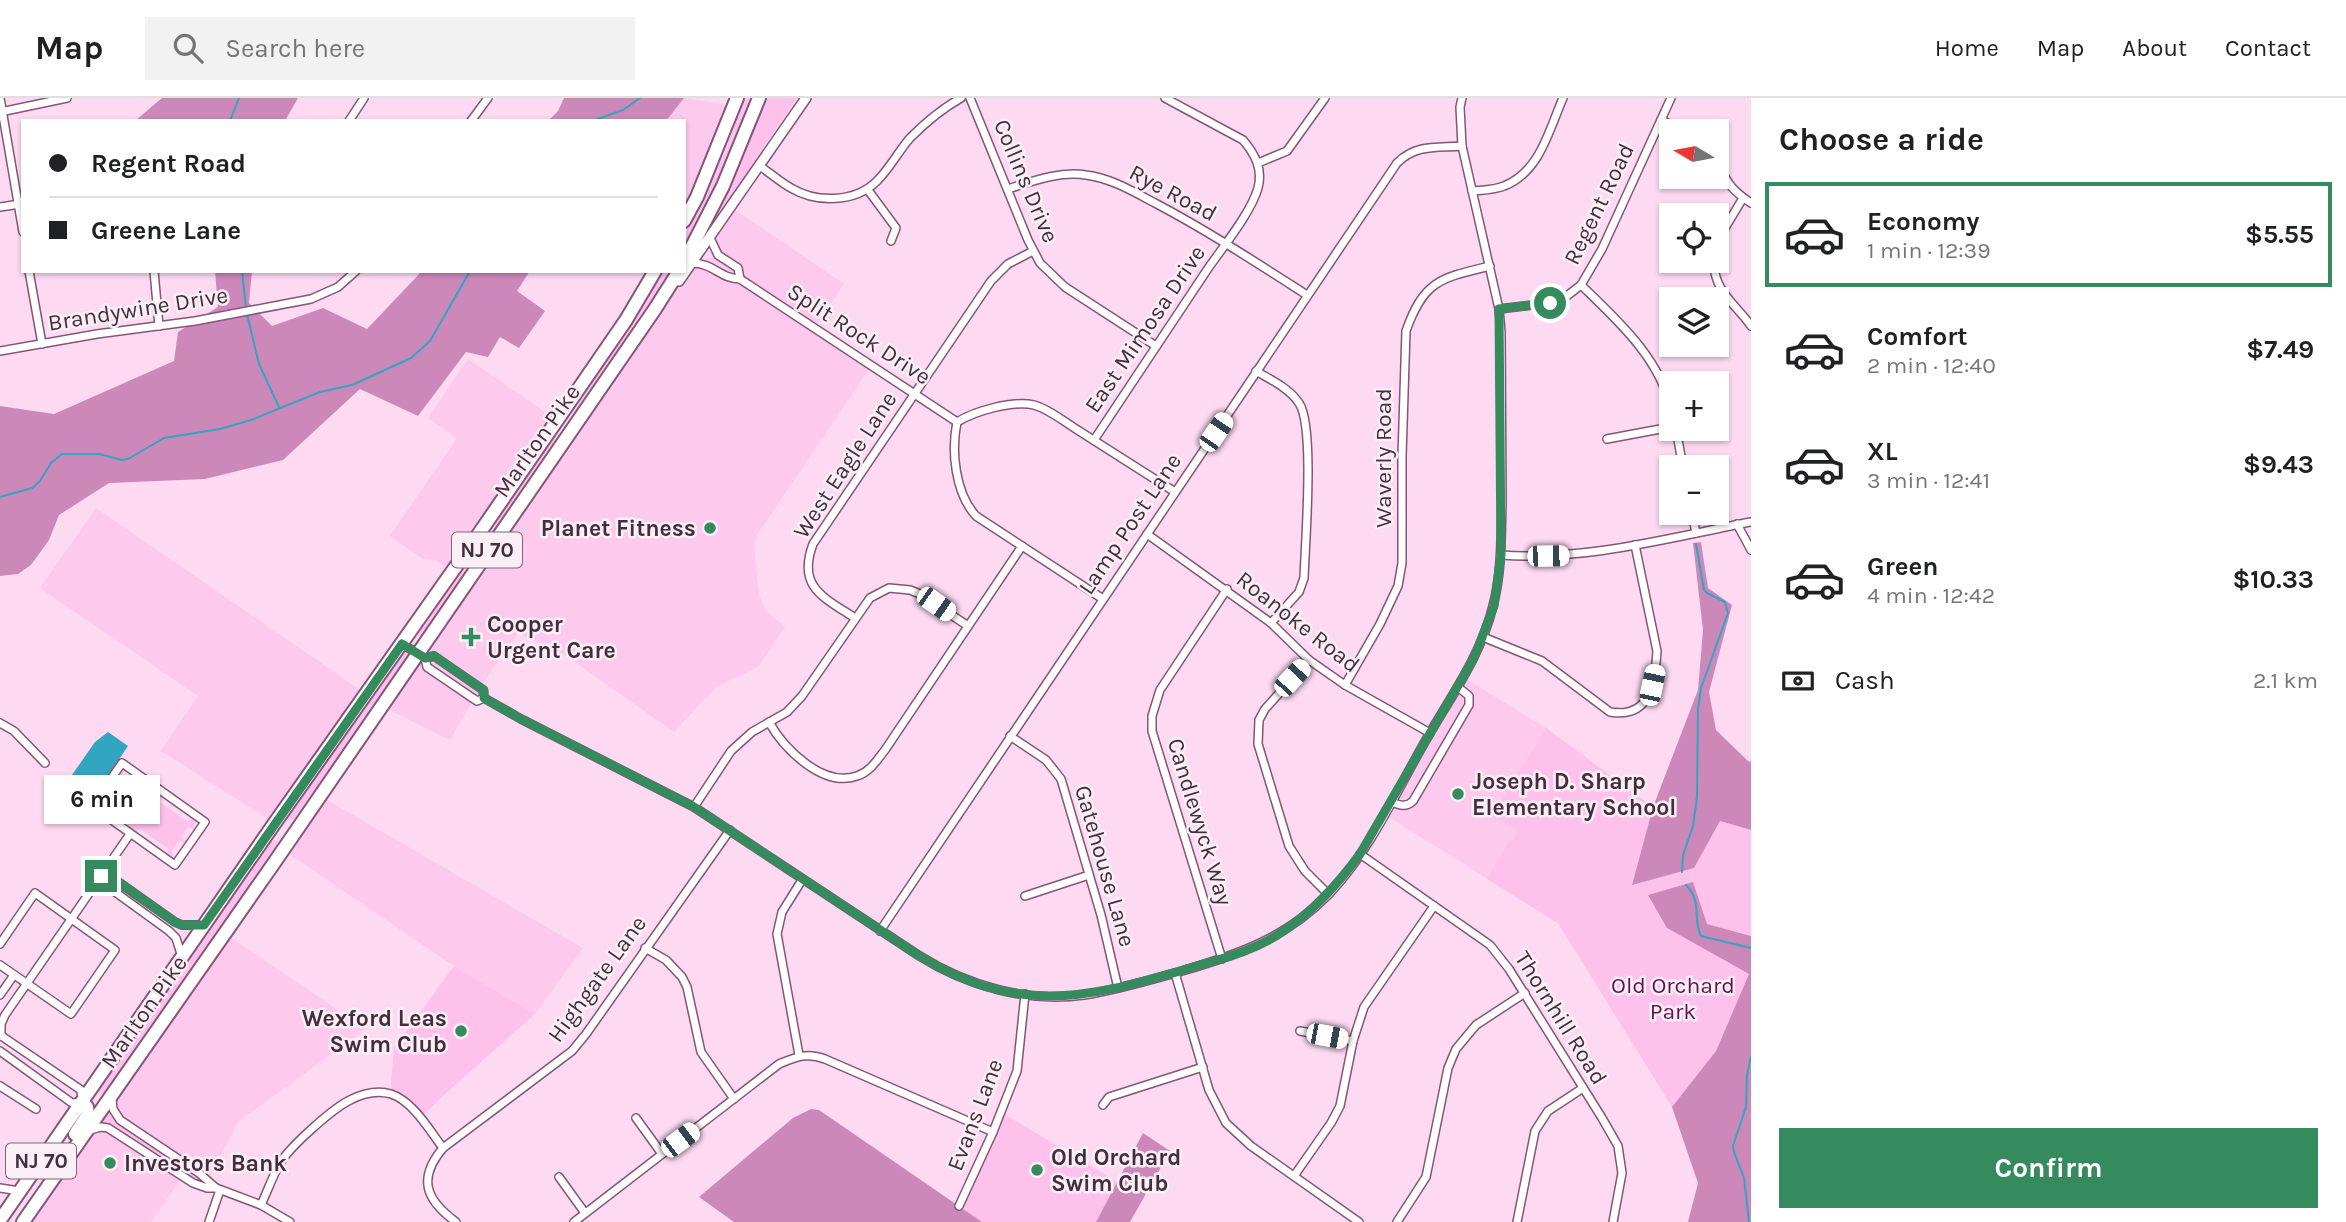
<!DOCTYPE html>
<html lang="en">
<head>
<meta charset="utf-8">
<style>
	:root { --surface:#fff; --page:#f2f2f2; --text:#202124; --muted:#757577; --line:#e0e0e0; --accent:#358a5e }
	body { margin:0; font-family:Karla,sans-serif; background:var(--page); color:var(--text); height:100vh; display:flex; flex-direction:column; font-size:26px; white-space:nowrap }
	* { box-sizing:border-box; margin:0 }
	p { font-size:23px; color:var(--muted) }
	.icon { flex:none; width:38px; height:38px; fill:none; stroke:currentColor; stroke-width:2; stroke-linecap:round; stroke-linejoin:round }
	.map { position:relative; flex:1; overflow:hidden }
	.sheet { display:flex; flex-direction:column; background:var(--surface); width:595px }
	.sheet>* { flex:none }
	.guide { position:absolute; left:21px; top:21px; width:665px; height:154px; border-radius:0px; box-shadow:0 2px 5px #0004; display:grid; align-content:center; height:154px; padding:0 28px; background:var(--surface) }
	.needle { width:46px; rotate:280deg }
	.fabs { position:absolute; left:1659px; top:21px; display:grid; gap:14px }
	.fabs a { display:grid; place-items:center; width:70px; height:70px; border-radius:0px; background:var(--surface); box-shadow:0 2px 5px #0004; font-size:35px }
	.end { position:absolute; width:32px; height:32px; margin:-16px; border:9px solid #358a5e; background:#fff; box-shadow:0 0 0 4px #fff }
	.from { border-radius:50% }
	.bubble { position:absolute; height:49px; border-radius:0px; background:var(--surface); box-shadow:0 2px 5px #0004; font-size:23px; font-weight:700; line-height:49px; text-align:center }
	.car { position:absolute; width:21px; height:42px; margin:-21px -10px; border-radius:9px; box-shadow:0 0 5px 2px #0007; background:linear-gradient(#fff 24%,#345 0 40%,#fff 0 76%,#345 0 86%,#fff 0) }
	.guide b { display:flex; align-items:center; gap:24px; height:66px; font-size:26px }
	.guide b+b { border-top:2px solid var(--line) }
	.guide i { width:18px; height:18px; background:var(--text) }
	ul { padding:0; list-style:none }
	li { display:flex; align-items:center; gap:21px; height:105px; margin:0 14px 10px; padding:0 14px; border:4px solid transparent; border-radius:0px }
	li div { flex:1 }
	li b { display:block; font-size:26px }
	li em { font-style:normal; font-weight:700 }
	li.selected { border-color:var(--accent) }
	li>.icon { width:63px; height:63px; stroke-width:1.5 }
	h2 { padding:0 28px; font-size:32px; line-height:84px }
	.pay { display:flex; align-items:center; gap:18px; height:77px; padding:0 28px; font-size:26px }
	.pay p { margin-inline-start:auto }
	.primary-button { display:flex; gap:14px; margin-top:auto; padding:14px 28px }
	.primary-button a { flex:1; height:80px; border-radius:0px; background:var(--accent); color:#fff; font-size:28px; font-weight:700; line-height:80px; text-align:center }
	header { display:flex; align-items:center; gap:42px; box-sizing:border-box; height:98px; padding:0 35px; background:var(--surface); border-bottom:2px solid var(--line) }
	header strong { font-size:33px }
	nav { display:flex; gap:38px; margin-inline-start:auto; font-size:24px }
	.search { width:490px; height:63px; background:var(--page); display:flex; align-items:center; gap:18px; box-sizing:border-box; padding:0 24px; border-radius:0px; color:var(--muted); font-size:26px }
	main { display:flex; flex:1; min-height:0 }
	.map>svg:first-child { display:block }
	.built { fill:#fdc9ed }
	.green { fill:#fec1ec }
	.forest { fill:#cd88ba }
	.water { fill:#32a5c0 }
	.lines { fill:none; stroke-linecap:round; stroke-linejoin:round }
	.stream { stroke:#32a5c0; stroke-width:2 }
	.minor-casing { stroke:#865478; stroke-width:10 }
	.tertiary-casing { stroke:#865478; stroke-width:12 }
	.trunk-casing { stroke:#865478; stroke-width:16 }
	.minor { stroke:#fff; stroke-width:7 }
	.tertiary { stroke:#fff; stroke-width:9 }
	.trunk { stroke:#fff; stroke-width:12 }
	.route { stroke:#358a5e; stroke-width:9 }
	.poi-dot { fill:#358a5e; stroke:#fbeff7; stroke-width:2.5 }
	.labels { text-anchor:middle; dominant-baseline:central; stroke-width:5; stroke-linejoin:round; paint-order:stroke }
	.shield { fill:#fbeff7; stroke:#7b6876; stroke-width:2 }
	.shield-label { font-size:21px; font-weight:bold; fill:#442e3e }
	.street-label { font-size:23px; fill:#442e3e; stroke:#fbeff7 }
	.poi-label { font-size:23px; font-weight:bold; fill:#442e3e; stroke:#fbeff7; text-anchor:start }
	.park-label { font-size:23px; fill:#641154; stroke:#fbeff7 }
</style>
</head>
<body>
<header>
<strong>Map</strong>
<div class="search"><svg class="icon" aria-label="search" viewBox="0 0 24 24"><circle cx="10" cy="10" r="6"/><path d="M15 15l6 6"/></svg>Search here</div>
<nav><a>Home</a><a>Map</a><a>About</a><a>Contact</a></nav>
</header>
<main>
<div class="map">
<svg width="1751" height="1124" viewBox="0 0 1751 1124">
	<rect width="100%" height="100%" fill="#fddaf2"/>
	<g class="built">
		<path d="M684 0 722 6 731 18 684 123V23H666Z"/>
		<path d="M731 109 844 186 814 230 871 268 757 437 754 449 759 496 765 512 785 529 759 568 716 589 674 634 565 557 518 535 480 590 450 642 381 608 692 166 718 157 710 140Z"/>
		<path d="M468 261 557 322 452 474 435 462 423 461 390 438 457 340 428 320Z"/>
		<path d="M96 410 366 596 269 733 265 719 161 653 198 598 40 490Z"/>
		<path d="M1463 579 1546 630 1653 709 1598 889 1558 825 1384 716Z"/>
		<path d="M320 698 583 850 535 916 454 868 283 752Z"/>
		<path d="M224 835 366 931 239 1023 208 1081 120 1022 112 1005Z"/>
		<path d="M101 1029 182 1079 151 1124H23L87 1034Z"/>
	</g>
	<g class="green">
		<path d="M745 0H751C732 52 710 102 684 151V138L725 54Z"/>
		<path d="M765 0H797L753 65V71L708 135 738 72Z"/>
		<path d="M664 173H672L646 217 563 334 567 324Z"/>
		<path d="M556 334 555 348 420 540 418 537 479 443Z"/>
		<path d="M407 554 409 558 296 719 289 723 288 719 289 715 400 558Z"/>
		<path d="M1546 630 1653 709 1632 786 1694 770 1720 723 1751 732V838L1707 826 1667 830 1749 876 1716 953 1672 1009 1558 825 1487 781 1510 742 1513 743 1518 733 1492 718Z"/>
		<path d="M123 671 125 673 122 678 150 697 153 692 163 699 160 704 188 724 192 719 195 723 194 732 188 729 181 739 186 743 184 745 179 742 171 754 175 759 166 756 169 751 140 731 136 735 127 729 130 724 107 708 103 712 100 709 102 702 107 705 113 696 108 692 110 690 115 693 122 683 117 679Z"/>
		<path d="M277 742 278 746 276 750 107 992 102 997 99 996V990L271 743Z"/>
		<path d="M454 868 535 916 444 997 420 1021 390 996 394 950Z"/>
		<path d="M112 997 116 1017 208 1081 207 1090 116 1034 94 1030Z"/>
		<path d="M1001 1014 1117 1084 1096 1124H982L959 1108Z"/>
	</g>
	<g class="forest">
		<path d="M162 0H298L285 23 136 22Z"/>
		<path d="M564 0H684L666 23H548L558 13Z"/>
		<path d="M215 173H252L249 205 272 228 323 210 367 231 422 173H530L517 193 545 213 519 250 500 239 488 259 466 254 418 318 360 291 283 362 205 381 109 385 59 417 49 442 31 467 18 476 0 478V308L54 316 174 263 178 234 218 209Z"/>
		<path d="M1701 444 1708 490 1732 507 1709 594 1716 632 1749 664 1751 663V732L1720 723 1694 770 1632 787 1653 709 1698 592 1703 532 1693 445Z"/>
		<path d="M1693 784 1707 826 1751 838V1124H1688L1698 1085 1672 1009 1716 953 1749 876 1667 830 1648 797Z"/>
		<path d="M811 1011 819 1012 982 1124H734L699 1099 793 1020Z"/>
		<path d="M1143 1035 1170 1053 1130 1124H1096Z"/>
	</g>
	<path class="water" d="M108 634 128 648 103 685 96 683 84 691 81 702 77 705 67 704 58 697 95 644Z"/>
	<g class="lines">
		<g class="stream">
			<path d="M230 23 239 0"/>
			<path d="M592 23 623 12 640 0"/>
			<path d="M242 173 246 210"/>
			<path d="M247 216 259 266 279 309"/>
			<path d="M0 399 32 390 40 383 51 365 62 356H99L122 362 128 361 164 340 220 331 251 322 320 294 352 287 411 260 430 243 470 173"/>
			<path d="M1682 774 1683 757 1693 728 1697 699 1698 611 1701 590 1728 515 1725 504 1707 495 1704 492 1696 446"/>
			<path d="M1686 787C1703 804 1692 820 1701 838L1751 850"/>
			<path d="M1749 1124 1744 1080 1734 1054 1733 1048 1746 1009 1747 977 1751 959"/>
		</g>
		<g class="minor-casing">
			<g id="minor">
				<path d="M0 0 23 134"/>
				<path d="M970 0 1028 142 1040 165 1065 189 1156 248"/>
				<path d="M0 14 67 0"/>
				<path d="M1661 22 1684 33"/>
				<path d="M349 23 364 0"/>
				<path d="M471 23 488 0"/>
				<path d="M1717 64C1728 85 1730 91 1751 105"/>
				<path d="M1258 65 1287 53 1325 0"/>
				<path d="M760 68C770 75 780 84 791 90 816 105 855 105 877 83 890 70 898 54 910 40 926 24 941 11 961 0"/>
				<path d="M1008 91C1033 83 1059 73 1086 77 1111 80 1134 94 1155 105 1208 133 1257 165 1307 197"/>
				<path d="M868 92 896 130 891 143"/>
				<path d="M1472 93C1482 92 1495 92 1504 88 1540 74 1549 32 1563 0"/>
				<path d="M0 109 20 106"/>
				<path d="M710 140 718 157 738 170 740 181"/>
				<path d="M1717 147 1719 140 1743 100"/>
				<path d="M1714 163C1713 193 1736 206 1751 228"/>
				<path d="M692 165C713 165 721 181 740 181L957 324"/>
				<path d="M29 173 42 246"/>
				<path d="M154 173 159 228"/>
				<path d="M1581 187C1617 222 1660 260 1671 311"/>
				<path d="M1499 211 1550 205 1563 201 1581 187 1602 151 1671 0"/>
				<path d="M0 253 97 236 195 223 311 201 338 189 356 173"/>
				<path d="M1256 273C1271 282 1289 290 1299 305 1315 328 1305 447 1304 480L1299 494 1271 525"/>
				<path d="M957 324C951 353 955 395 976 418L1103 501"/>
				<path d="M957 324C975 313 1013 302 1034 307 1049 311 1063 323 1076 331 1109 352 1142 373 1175 394"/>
				<path d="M1676 331 1683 369"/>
				<path d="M1607 341 1671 329"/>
				<path d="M1094 342C1132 285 1169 229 1207 172 1222 150 1251 115 1258 90 1263 71 1255 56 1243 42L1165 0"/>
				<path d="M1692 415 1696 435"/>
				<path d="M1737 426 1751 452"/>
				<path d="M1147 436 1271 525 1309 562 1345 587 1430 635"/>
				<path d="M1501 457C1586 463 1668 440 1751 424"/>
				<path d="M855 520C823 499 797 489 813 446L991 183 1008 166 1033 153"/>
				<path d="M1483 539 1542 563 1610 614C1651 621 1655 584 1657 553L1635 447"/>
				<path d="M402 546 425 560 434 558 483 592 484 600"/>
				<path d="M425 560 427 569 477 603 484 600 521 621 694 709 918 857C967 888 1027 905 1084 897 1117 892 1150 882 1182 873 1240 856 1286 840 1329 796 1371 752 1397 692 1427 640 1452 597 1481 557 1493 508 1502 474 1501 438 1502 403 1502 347 1501 291 1501 234L1499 211 1462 48 1460 9 1462 0"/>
				<path d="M1309 562 1265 611 1259 622 1258 646 1289 748 1305 773 1328 796"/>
				<path d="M1345 587 1380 526 1398 488 1402 465V358L1406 233C1424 182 1441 180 1490 168"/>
				<path d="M769 624C784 651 823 690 857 678 870 674 877 662 885 652L1022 448"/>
				<path d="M0 625 14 633 45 665"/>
				<path d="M1010 638 1046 662 1061 681 1101 817 1118 890"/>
				<path d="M122 665 205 724 175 767 92 708Z"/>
				<path d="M1391 704C1399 707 1406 710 1413 703L1469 607V598L1458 589"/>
				<path d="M694 709 731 653 752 634 787 614 802 598 870 500 889 490 910 492 920 496 968 528"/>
				<path d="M1360 756 1490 847 1509 871 1602 1020 1618 1048 1622 1075 1613 1124"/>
				<path d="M1025 798 1089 777"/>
				<path d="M880 833 1397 65C1416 46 1436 50 1462 48"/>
				<path d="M0 846 35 795 115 852 71 916 0 867"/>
				<path d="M645 850 666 862 682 879 687 889 701 954 734 1001"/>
				<path d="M182 859 176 840 169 833 111 791V785L117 783 175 824 182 827H204"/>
				<path d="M1222 861 1152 633V618L1160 592 1227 491"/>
				<path d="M1175 875 1209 992 1226 1025 1251 1048 1359 1124"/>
				<path d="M0 897 14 877"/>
				<path d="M1300 933 1353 943"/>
				<path d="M0 937 81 992 82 1004 72 1005 0 953"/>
				<path d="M1 938V926L5 917 130 736"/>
				<path d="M799 957 777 836 782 814 802 782"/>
				<path d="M0 988 36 1011"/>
				<path d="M1103 1007 1109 999 1203 969"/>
				<path d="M636 1020 662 1056"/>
				<path d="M90 1032 101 1029 108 1030 193 1085 207 1090H216L199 1075 120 1022 113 1011 112 1001"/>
				<path d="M1294 1078 1331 1025 1340 1008 1353 943 1364 909 1434 808"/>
				<path d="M559 1079 585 1115"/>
				<path d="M0 1090 19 1093"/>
				<path d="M216 1090 261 1107 290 1124"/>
				<path d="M261 1107C267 1094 272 1080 279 1067 288 1050 332 1011 350 1002 362 996 377 992 391 996 413 1003 430 1033 443 1050"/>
				<path d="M959 1108 993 1034 1017 973 1025 896"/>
				<path d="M209 1124 220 1092"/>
				<path d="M456 1124C426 1102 417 1081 443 1050L572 953 586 936 730 732"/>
				<path d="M574 1124 779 966C796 959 807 954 825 961L993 1034"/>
				<path d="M1397 1124 1426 1079 1448 970 1456 951 1476 927 1525 895"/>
				<path d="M1517 1124 1535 1033 1548 1013 1583 990"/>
			</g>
		</g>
		<g class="tertiary-casing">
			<path id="tertiary" d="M679 183 806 0"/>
		</g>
		<g class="trunk-casing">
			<g id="trunk">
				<path d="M684 123 697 99 737 0"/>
				<path d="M684 164 723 88 759 0"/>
				<path d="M75 1036 88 1016 87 1009 82 1004"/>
				<path d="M0 1122 274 726 476 440 626 222 655 173"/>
				<path d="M23 1124 274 765 655 211 679 173"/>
			</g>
		</g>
		<use href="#minor" class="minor"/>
		<use href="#tertiary" class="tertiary"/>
		<use href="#trunk" class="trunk"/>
	</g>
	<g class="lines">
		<path class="route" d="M101 778 111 785 117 783 175 824 182 827H204L402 546 425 560 434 558 484 592V600L521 621 694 709 918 857C1013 916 1084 902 1183 872 1217 862 1253 854 1282 834 1314 813 1338 786 1360 756L1474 560 1494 508 1501 457 1499 211 1550 205"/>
	</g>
	<g class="poi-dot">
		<circle cx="710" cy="430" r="7"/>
		<path d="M467.5 528.5h7v7h7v7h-7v7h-7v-7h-7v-7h7z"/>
		<circle cx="1458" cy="696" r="7"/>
		<circle cx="461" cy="933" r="7"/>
		<circle cx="110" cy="1065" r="7"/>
		<circle cx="1037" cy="1072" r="7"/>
	</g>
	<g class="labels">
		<g class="shield">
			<rect x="452" y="434.5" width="70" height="35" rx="5"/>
			<rect x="6" y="1045.5" width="70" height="35" rx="5"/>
		</g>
		<g class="shield-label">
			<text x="487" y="452">NJ 70</text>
			<text x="41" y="1063">NJ 70</text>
		</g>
		<g class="street-label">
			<text transform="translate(1026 83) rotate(67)">Collins Drive</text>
			<text transform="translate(1173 95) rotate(28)">Rye Road</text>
			<text transform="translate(1599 106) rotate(-64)">Regent Road</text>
			<text transform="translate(138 211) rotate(-9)">Brandywine Drive</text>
			<text transform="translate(1145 231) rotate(-56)">East Mimosa Drive</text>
			<text transform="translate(859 236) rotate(33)">Split Rock Drive</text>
			<text transform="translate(537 343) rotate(-55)">Marlton Pike</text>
			<text transform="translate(1383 360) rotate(-90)">Waverly Road</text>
			<text transform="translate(845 367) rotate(-57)">West Eagle Lane</text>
			<text transform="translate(1130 426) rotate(-56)">Lamp Post Lane</text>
			<text transform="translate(1298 524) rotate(38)">Roanoke Road</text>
			<text transform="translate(1200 724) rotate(73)">Candlewyck Way</text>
			<text transform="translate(1105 768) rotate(74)">Gatehouse Lane</text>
			<text transform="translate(597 881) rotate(-54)">Highgate Lane</text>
			<text transform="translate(144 914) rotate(-55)">Marlton Pike</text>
			<text transform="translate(1561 920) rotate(58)">Thornhill Road</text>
			<text transform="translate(975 1017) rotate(-69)">Evans Lane</text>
		</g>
		<g class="poi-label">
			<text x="696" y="430" text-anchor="end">Planet Fitness</text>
			<text x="487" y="526">Cooper<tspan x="487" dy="26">Urgent Care</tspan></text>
			<text x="1472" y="683">Joseph D. Sharp<tspan x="1472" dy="26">Elementary School</tspan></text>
			<text x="447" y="920" text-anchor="end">Wexford Leas<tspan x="447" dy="26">Swim Club</tspan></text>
			<text x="1051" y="1059">Old Orchard<tspan x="1051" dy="26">Swim Club</tspan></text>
			<text x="124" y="1065">Investors Bank</text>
		</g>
		<g class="park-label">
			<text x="1673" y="887">Old Orchard<tspan x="1673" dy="26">Park</tspan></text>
		</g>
	</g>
</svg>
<div class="fabs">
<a><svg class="needle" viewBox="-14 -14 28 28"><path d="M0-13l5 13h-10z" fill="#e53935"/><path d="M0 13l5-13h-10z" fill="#757577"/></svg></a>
<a><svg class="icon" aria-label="locate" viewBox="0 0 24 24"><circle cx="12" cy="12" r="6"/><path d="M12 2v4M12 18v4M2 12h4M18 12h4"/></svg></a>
<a><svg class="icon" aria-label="layers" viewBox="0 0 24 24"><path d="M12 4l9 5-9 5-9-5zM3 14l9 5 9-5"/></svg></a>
<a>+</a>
<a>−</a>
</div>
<i class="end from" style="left:1550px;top:205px"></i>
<i class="end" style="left:101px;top:778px"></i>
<div class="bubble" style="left:44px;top:677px;width:116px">6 min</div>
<i class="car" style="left:1216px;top:334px;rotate:34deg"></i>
<i class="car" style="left:1548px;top:458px;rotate:89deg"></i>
<i class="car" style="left:936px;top:506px;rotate:125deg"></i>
<i class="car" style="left:1292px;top:580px;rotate:43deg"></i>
<i class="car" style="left:1652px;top:587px;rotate:12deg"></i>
<i class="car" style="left:1327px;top:938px;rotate:101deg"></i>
<i class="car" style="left:680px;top:1042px;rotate:53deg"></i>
<div class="guide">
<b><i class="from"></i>Regent Road</b>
<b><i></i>Greene Lane</b>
</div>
</div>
<section class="sheet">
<h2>Choose a ride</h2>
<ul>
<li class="selected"><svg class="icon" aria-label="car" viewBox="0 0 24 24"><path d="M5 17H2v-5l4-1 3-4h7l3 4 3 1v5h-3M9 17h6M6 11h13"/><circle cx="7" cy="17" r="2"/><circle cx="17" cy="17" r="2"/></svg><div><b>Economy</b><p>1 min · 12:39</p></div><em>$5.55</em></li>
<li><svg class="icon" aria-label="car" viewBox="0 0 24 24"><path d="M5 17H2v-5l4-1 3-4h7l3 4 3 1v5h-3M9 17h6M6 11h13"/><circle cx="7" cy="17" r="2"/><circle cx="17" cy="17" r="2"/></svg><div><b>Comfort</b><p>2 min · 12:40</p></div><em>$7.49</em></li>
<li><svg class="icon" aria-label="car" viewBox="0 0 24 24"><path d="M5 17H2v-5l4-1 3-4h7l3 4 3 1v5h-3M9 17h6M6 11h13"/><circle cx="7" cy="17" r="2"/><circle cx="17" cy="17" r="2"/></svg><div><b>XL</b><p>3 min · 12:41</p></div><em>$9.43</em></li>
<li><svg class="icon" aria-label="car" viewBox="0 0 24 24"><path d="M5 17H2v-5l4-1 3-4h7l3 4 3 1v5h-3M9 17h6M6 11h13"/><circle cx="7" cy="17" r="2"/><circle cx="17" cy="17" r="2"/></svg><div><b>Green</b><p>4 min · 12:42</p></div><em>$10.33</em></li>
</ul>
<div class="pay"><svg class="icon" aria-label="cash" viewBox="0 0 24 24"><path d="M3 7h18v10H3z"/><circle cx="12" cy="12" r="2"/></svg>Cash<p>2.1 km</p></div>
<div class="primary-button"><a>Confirm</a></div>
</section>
</main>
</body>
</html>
